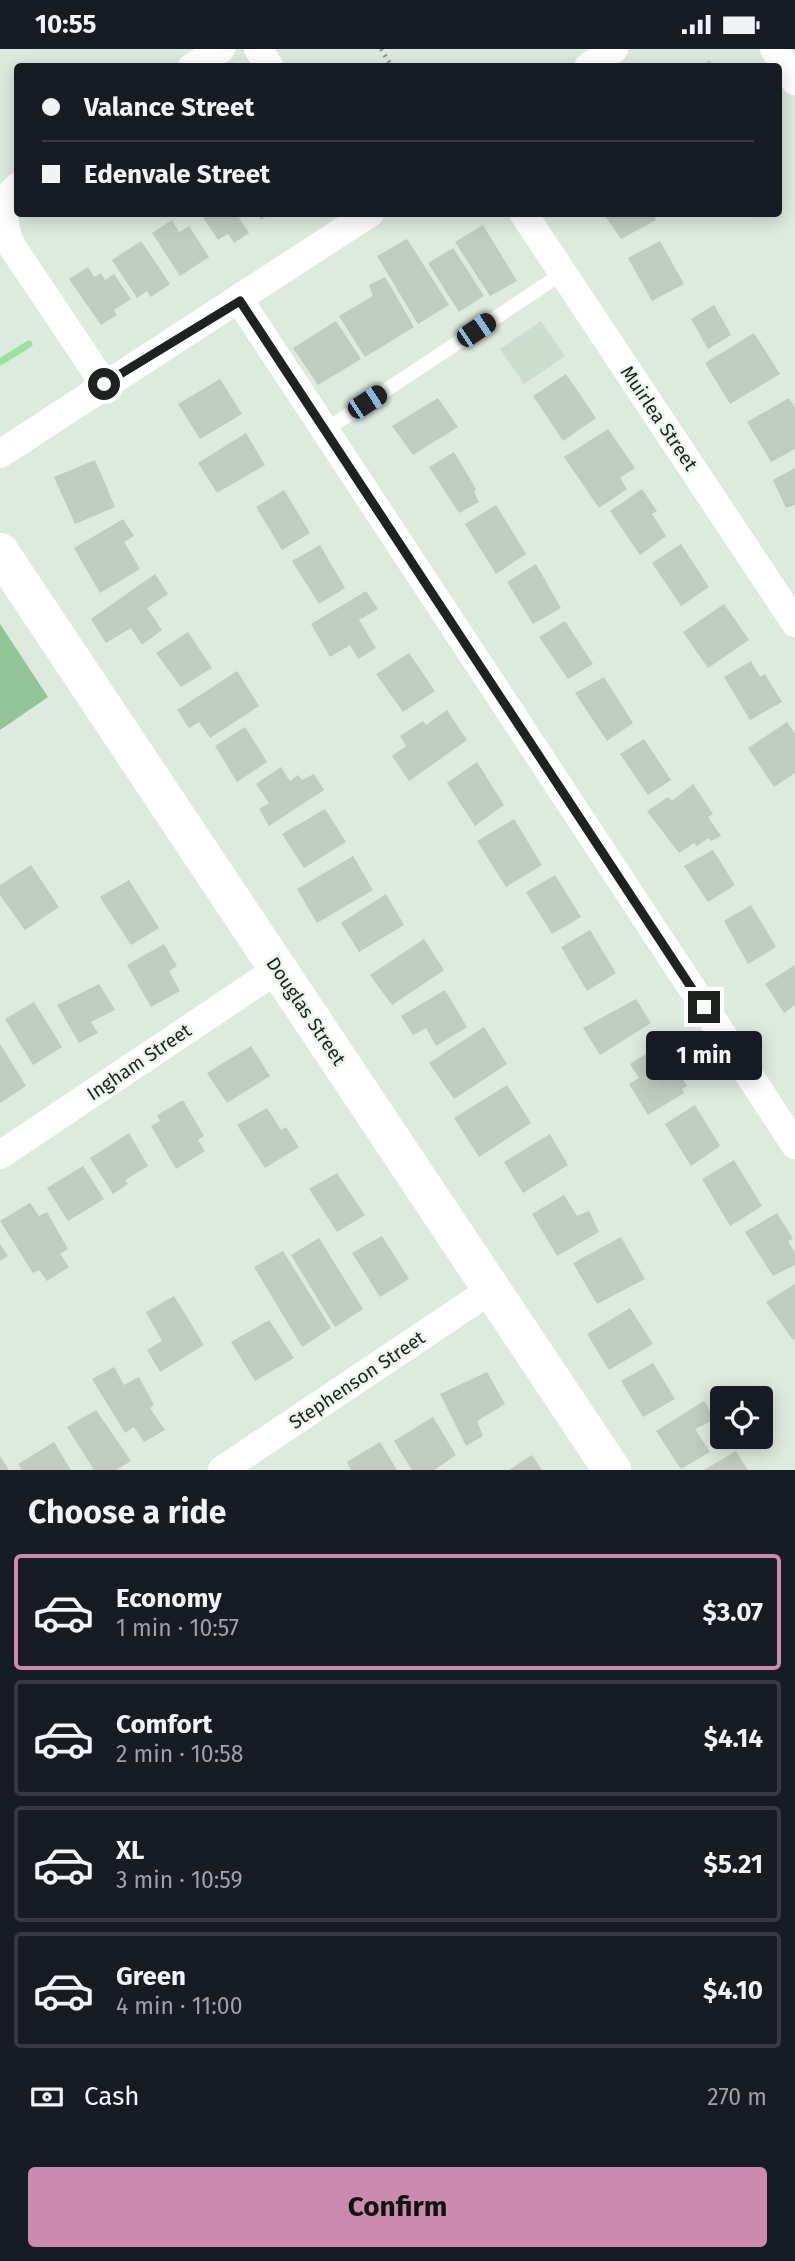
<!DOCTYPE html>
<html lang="en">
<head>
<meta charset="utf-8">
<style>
	:root { --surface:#171b24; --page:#242831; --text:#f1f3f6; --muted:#9ea1a6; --line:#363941; --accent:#cb8bae }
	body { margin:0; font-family:"Fira Sans",sans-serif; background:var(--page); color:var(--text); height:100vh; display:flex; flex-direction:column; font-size:26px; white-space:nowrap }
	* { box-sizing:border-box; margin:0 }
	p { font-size:23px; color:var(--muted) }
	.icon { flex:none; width:38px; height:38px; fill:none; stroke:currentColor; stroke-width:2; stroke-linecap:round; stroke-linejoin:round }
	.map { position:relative; height:1421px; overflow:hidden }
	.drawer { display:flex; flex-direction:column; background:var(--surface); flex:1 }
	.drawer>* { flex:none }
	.top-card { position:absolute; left:14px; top:14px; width:768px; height:154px; border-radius:7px; box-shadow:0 4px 18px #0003; display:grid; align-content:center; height:154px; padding:0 28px; background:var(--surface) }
	.fabs { position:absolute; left:710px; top:1337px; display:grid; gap:14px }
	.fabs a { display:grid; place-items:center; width:63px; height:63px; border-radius:7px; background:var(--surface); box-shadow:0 4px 18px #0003; font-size:35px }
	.end { position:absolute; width:32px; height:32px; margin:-16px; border:9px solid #1f231f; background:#fff; box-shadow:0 0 0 4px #fff }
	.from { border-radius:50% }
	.bubble { position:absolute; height:49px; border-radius:7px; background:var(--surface); box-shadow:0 4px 18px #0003; font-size:23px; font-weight:700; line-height:49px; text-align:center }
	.car { position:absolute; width:21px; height:42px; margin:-21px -10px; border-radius:9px; box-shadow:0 0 5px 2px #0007; background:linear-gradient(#222 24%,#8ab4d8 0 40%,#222 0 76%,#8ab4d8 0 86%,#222 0) }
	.top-card b { display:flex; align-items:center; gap:24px; height:66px; font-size:26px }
	.top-card b+b { border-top:2px solid var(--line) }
	.top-card i { width:18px; height:18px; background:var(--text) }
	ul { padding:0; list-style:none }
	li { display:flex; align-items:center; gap:21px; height:116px; margin:0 14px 10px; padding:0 14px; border:4px solid var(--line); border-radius:7px }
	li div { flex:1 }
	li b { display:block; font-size:26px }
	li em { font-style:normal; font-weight:700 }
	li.selected { border-color:var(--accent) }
	li>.icon { width:63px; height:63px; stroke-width:1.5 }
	h2 { padding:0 28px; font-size:32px; line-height:84px }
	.pay { display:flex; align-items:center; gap:18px; height:77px; padding:0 28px; font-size:26px }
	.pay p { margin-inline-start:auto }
	.primary-button { display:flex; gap:14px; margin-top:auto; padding:14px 28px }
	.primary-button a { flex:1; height:80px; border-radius:7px; background:var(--accent); color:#111; font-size:28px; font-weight:700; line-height:80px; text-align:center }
	.status { display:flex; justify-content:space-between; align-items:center; height:49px; padding:0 35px; background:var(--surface); direction:ltr }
	.status svg { height:19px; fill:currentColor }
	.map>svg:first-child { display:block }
	.built { fill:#ccdfce }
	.green { fill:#92c497 }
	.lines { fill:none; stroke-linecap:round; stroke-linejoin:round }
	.stream { stroke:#9edfa6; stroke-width:7 }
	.building { fill:#c0ccc1 }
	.path { stroke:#8a938b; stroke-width:4.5; stroke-dasharray:2 5; stroke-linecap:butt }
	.lane { stroke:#fff; stroke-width:14 }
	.street { stroke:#fff; stroke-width:28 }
	.secondary { stroke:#fff; stroke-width:38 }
	.route { stroke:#1f231f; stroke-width:9 }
	.labels { text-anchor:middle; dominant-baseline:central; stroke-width:5; stroke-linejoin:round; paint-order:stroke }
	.street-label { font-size:19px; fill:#1f231f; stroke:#ebf7ec }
</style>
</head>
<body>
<div class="status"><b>10:55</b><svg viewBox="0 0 49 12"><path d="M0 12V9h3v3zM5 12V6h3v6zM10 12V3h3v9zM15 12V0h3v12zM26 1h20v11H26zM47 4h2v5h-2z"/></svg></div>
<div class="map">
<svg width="795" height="1421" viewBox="0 0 795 1421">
	<rect width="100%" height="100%" fill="#ddeade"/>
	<path class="built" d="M541 272 565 307 524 335 500 300Z"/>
	<path class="green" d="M0 575 48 648 0 681Z"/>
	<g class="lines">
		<path class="stream" d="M0 313 29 295"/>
	</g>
	<g class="building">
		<path d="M710 11 713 18H699Z"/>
		<path d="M200 164H236L249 184 234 194 228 185 218 191Z"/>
		<path d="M257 164H271L261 171Z"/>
		<path d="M603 164H653L656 171 621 190Z"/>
		<path d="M172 171 179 183 189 177 209 208 180 227 152 184Z"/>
		<path d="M483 176 517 232 490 247 455 193Z"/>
		<path d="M407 190 449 256 418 275 377 207Z"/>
		<path d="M141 192 170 235 151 248 147 242 137 249 112 211Z"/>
		<path d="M660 192 684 235 652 252 628 209Z"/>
		<path d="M453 199 484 247 459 263 428 214Z"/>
		<path d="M88 218 94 228 101 224 105 231 114 225 131 250 114 261 117 266 101 276 69 230Z"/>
		<path d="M385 228 414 278 365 308 339 267 373 247 369 236Z"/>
		<path d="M714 256 731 286 708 300 691 270Z"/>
		<path d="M336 272 361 310 318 336 293 299Z"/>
		<path d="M754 284 780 325 730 355 705 314Z"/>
		<path d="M566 325 596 369 563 392 533 347Z"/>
		<path d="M220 330 242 365 200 390 178 355Z"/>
		<path d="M438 349 458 378 413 406 392 377Z"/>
		<path d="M789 349 795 359V400L771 413 747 373Z"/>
		<path d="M608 380 635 419 620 429 627 440 599 459 564 408Z"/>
		<path d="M246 384 265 416 217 444 198 414Z"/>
		<path d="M454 403 476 440 474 443 479 453 459 464 429 418Z"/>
		<path d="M95 411 115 458 75 475 54 428Z"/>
		<path d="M795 419V456L786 459 773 431Z"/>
		<path d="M642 440 657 462 652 465 666 487 640 506 610 462Z"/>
		<path d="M284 441 310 484 282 501 256 458Z"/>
		<path d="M496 456 526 505 496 525 465 475Z"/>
		<path d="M123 470 134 487 124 493 140 520 100 544 74 499Z"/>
		<path d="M681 495 709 538 681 557 652 514Z"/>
		<path d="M320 496 345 539 319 555 292 512Z"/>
		<path d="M536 515 561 559 533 575 507 533Z"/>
		<path d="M155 525 168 545 147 559 162 581 142 596 131 579 106 594 91 570Z"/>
		<path d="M366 542 378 560 359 571 376 599 358 610 350 596 330 608 311 575Z"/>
		<path d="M724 555 749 591 708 619 683 583Z"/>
		<path d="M565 572 593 615 568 630 539 588Z"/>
		<path d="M188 583 212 619 181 638 156 604Z"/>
		<path d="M409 604 435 642 403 663 376 625Z"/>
		<path d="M751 612 760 628 765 625 782 653 750 671 724 628Z"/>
		<path d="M237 622 259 657 210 689 199 673 189 679 177 661Z"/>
		<path d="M604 628 633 674 607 692 575 644Z"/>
		<path d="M447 661 467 691 409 732 392 707 406 697 400 687 423 672 426 676Z"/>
		<path d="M787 673 795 685V724L774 738 748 699Z"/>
		<path d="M245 678 267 713 237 733 215 697Z"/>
		<path d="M644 690 671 731 648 746 620 705Z"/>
		<path d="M477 713 504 756 475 777 447 734Z"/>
		<path d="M281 718 290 732 298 726 302 731 314 725 324 741 269 777 259 760 269 754 256 735Z"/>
		<path d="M693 735 713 765 708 768 721 787 711 792 708 789 697 797 694 794 679 804 647 762 668 748 672 752Z"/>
		<path d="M325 760 346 793 304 819 282 785Z"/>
		<path d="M514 770 542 816 506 838 477 792Z"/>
		<path d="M713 801 735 836 708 853 684 817Z"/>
		<path d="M353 807 373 841 317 874 297 840Z"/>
		<path d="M31 816 59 858 25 881 0 846V836Z"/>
		<path d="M555 826 581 868 552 885 526 843Z"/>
		<path d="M129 831 159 879 131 896 100 848Z"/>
		<path d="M386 845 404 876 359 903 341 874Z"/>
		<path d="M751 856 776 898 748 915 724 872Z"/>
		<path d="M590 881 616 924 587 942 561 898Z"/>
		<path d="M424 890 444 921 392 956 370 926Z"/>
		<path d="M164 895 177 917 169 922 180 942 151 958 127 916Z"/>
		<path d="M795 916V956L784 964 765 935Z"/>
		<path d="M99 935 115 961 91 973 98 984 79 994 57 956Z"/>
		<path d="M445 941 467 978 436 997 426 979 413 986 401 967Z"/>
		<path d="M636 950 651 974 600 1006 583 979Z"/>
		<path d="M34 953 62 998 33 1016 5 970Z"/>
		<path d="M484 978 507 1015 454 1050 429 1014Z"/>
		<path d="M0 995 26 1037 0 1054Z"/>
		<path d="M662 995 687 1037 682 1040 684 1044 648 1066 629 1035 639 1029 630 1015Z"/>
		<path d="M251 997 270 1027 227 1054 207 1024Z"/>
		<path d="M507 1036 531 1074 479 1108 454 1069Z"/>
		<path d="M183 1051 204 1087 198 1091 205 1102 176 1120 151 1077 160 1072 157 1066Z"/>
		<path d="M695 1056 720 1097 691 1117 665 1075Z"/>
		<path d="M267 1059 281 1081 286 1078 299 1098 265 1119 237 1076Z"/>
		<path d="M129 1084 148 1117 125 1131 128 1135 113 1145 90 1109Z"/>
		<path d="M550 1085 568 1116 523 1144 504 1113Z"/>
		<path d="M734 1111 762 1157 730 1177 702 1130Z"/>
		<path d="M83 1117 104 1150 68 1172 47 1139Z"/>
		<path d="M337 1124 365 1166 337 1183 309 1140Z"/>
		<path d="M564 1146 577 1167 589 1162 599 1183 557 1207 532 1165Z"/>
		<path d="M30 1154 39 1167 47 1163 68 1200 60 1205 69 1218 47 1232 39 1221 33 1224 0 1172Z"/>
		<path d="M777 1164 793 1190 788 1192 795 1204V1216L773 1227 745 1183Z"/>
		<path d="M382 1187 409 1230 380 1248 352 1204Z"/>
		<path d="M621 1188 645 1230 597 1255 573 1214Z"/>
		<path d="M319 1189 363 1260 335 1278 291 1206Z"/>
		<path d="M0 1195 8 1207 0 1212Z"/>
		<path d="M283 1202 331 1279 302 1298 254 1218Z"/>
		<path d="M795 1235V1289L793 1291 766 1253Z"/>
		<path d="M174 1247 204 1296 160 1323 147 1301 162 1292 146 1263Z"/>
		<path d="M630 1259 653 1295 609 1321 587 1285Z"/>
		<path d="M269 1271 294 1309 255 1332 231 1293Z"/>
		<path d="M653 1314 675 1350 643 1368 621 1332Z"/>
		<path d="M114 1318 124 1336 139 1328 154 1356 150 1359 165 1381 144 1393 134 1378 125 1384 92 1330Z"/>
		<path d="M487 1323 505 1355 477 1372 483 1387 466 1397 440 1345Z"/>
		<path d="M704 1352 715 1370 695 1380 710 1403 681 1420 656 1382Z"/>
		<path d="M96 1361 131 1412 116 1421H94L67 1378Z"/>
		<path d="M433 1368 456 1406 434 1421H412L394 1392Z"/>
		<path d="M54 1393 71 1421H22L18 1415Z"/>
		<path d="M380 1393 397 1421H351L347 1413Z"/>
		<path d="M736 1402 748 1421H704Z"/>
		<path d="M532 1406 542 1421H509Z"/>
		<path d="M0 1407 9 1421H0Z"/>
	</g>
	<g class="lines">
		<path class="path" d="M381 0 392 18"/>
		<path class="lane" d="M324 382 563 224"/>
		<g class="street">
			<path d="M258 0 270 18"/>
			<path d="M774 0 795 32"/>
			<path d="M192 18 221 0"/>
			<path d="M588 18 614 0"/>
			<path d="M18 137C0 154 2 177 13 199L104 335"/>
			<path d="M523 164 795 574"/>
			<path d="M240 252 795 1096"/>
			<path d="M0 405 370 164"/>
			<path d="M0 1106 278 920"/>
			<path d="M222 1421 492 1240"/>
		</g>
		<path class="secondary" d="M0 503 612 1421"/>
	</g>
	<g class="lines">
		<path class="route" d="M104 335 240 252 704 958"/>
	</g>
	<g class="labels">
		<g class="street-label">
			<text transform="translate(659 369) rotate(56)">Muirlea Street</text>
			<text transform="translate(306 962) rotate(56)">Douglas Street</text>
			<text transform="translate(139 1013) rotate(-34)">Ingham Street</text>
			<text transform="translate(357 1331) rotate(-34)">Stephenson Street</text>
		</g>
	</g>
</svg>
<div class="fabs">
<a><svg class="icon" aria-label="locate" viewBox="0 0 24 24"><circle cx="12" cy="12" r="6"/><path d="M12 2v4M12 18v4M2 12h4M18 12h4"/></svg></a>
</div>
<i class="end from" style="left:104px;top:335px"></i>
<i class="end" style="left:704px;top:958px"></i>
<div class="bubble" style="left:646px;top:982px;width:116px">1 min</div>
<i class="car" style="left:476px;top:281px;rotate:56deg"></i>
<i class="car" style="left:367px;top:353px;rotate:57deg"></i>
<div class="top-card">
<b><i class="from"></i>Valance Street</b>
<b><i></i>Edenvale Street</b>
</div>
</div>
<section class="drawer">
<h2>Choose a ride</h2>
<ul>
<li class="selected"><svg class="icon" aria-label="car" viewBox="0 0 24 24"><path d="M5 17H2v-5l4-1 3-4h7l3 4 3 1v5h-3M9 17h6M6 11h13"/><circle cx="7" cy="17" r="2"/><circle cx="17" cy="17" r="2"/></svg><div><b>Economy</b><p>1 min · 10:57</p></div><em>$3.07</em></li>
<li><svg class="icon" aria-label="car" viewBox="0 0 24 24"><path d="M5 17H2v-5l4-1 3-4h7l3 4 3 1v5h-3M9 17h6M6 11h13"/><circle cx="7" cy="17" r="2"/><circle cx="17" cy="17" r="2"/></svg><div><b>Comfort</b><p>2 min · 10:58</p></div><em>$4.14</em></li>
<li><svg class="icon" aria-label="car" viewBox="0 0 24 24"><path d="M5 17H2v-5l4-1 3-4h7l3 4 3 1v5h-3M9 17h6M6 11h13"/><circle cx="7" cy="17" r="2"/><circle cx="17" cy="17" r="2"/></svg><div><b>XL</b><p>3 min · 10:59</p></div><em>$5.21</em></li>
<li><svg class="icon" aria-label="car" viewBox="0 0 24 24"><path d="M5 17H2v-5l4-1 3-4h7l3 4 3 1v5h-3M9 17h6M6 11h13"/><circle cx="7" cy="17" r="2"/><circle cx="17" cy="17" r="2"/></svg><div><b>Green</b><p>4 min · 11:00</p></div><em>$4.10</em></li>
</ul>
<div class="pay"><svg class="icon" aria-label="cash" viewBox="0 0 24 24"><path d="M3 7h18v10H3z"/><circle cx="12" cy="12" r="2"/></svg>Cash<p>270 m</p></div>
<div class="primary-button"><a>Confirm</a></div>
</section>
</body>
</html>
